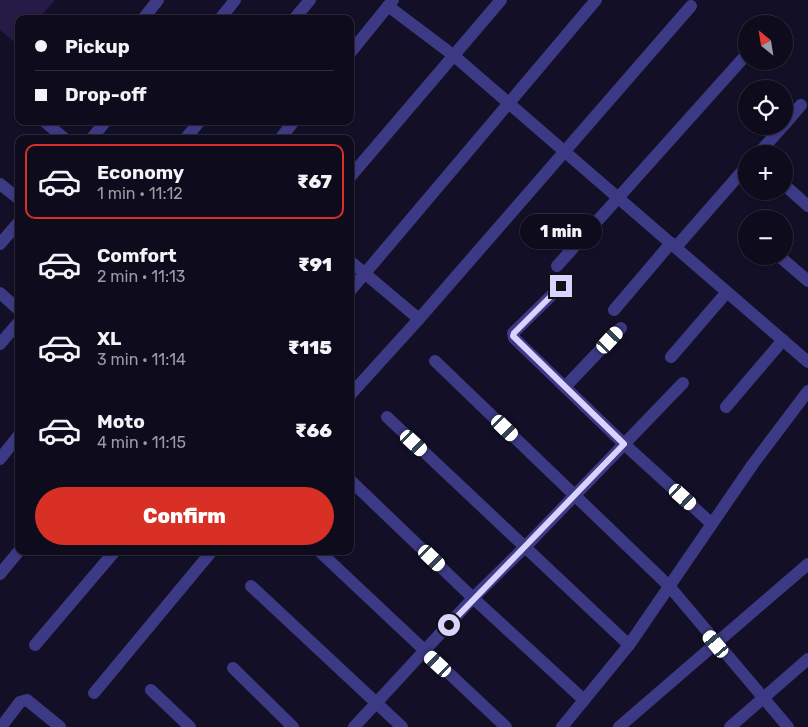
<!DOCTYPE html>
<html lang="en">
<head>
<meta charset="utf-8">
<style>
	:root { --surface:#0e0b1c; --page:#1c1929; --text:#f1f3f6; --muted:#9b9ba3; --line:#2e2b3b; --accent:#d93025 }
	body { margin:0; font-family:Rubik,sans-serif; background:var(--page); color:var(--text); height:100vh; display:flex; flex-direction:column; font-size:19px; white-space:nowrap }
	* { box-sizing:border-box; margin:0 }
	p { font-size:16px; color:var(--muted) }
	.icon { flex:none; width:28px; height:28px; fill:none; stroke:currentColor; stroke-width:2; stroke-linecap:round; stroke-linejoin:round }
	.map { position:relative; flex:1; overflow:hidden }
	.drawer { position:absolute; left:15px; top:135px; width:339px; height:420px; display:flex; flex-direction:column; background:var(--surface); border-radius:10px; box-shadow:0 1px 4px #0004,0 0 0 1px var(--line) }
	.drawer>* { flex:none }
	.top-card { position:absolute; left:15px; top:15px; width:339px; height:110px; border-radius:10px; box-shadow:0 1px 4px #0004,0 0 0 1px var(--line); display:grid; align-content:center; height:110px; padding:0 20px; background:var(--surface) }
	.needle { width:32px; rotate:330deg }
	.fabs { position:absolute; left:738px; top:15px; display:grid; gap:10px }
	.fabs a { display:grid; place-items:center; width:55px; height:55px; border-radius:50%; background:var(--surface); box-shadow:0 1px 4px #0004,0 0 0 1px var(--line); font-size:25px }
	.end { position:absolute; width:22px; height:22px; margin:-11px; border:6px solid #d9d4ff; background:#111; box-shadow:0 0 0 2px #111 }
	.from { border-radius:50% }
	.bubble { position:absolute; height:35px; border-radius:18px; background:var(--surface); box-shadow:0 1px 4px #0004,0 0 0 1px var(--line); font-size:16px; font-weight:800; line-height:35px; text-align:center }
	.car { position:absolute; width:15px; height:30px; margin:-15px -8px; border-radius:6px; box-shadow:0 0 4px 1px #0007; background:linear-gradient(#fff 24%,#345 0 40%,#fff 0 76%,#345 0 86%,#fff 0) }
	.top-card b { display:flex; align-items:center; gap:18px; height:48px; font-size:19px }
	.top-card b+b { border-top:1px solid var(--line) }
	.top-card i { width:12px; height:12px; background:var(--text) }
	ul { padding:9px 0 0; list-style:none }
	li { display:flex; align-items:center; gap:15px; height:75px; margin:0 10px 8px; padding:0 10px; border:2px solid transparent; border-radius:10px }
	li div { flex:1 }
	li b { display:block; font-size:19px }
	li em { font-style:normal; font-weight:800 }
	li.selected { border-color:var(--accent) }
	li>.icon { width:45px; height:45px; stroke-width:1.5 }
	.primary-button { display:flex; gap:10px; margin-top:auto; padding:10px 20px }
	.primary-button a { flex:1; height:58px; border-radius:30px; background:var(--accent); color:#fff; font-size:20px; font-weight:800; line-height:58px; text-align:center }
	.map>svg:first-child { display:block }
	.building { fill:#241b47 }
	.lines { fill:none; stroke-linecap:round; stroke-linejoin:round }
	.minor { stroke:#3d3a85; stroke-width:12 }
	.tertiary { stroke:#3d3a85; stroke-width:12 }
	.route { stroke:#d9d4ff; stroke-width:6 }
</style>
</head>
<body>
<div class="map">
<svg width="808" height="727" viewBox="0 0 808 727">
	<rect width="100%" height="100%" fill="#130f26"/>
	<path class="building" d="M0 0H55L38 19H19V46L0 30Z"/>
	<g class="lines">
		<g class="minor">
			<path d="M388 6 453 55 808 362"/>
			<path d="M143 19 158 0"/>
			<path d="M220 19 235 0"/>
			<path d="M294 19 310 0"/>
			<path d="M350 53 393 0"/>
			<path d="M44 121 65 139"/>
			<path d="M784 125 801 105"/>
			<path d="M91 139 106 121"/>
			<path d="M185 139 200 121"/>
			<path d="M280 139 294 121"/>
			<path d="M758 154 783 126"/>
			<path d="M350 177 501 0"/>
			<path d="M0 184 19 199"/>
			<path d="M789 189 808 206"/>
			<path d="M0 244 19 222"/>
			<path d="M676 247 746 167"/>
			<path d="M779 256 808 281"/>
			<path d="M350 261 419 319"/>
			<path d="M557 266 746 55"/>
			<path d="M561 286 513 333 514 338 624 444 712 524"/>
			<path d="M350 291 596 0"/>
			<path d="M0 293 19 310"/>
			<path d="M614 310 671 243"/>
			<path d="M0 344 19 322"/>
			<path d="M671 357 727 292"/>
			<path d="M435 361 669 586 788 727"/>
			<path d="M565 387 621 328"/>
			<path d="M350 395 419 319 691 6"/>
			<path d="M726 407 783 340"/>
			<path d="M387 417 629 645"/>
			<path d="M0 459 19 435"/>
			<path d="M350 480 473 598 584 700"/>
			<path d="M319 551 506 727"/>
			<path d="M0 574 19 551"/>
			<path d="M251 586 402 727"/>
			<path d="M35 645 115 551"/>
			<path d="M233 668 293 727"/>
			<path d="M151 690 190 727"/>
			<path d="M94 693 212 551"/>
			<path d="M1 727 20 702 27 700 60 727"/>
			<path d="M354 727 473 598 525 547 683 383"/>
			<path d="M619 727 808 564"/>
			<path d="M730 727 808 659"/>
		</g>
		<path class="tertiary" d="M562 727 629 645 753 464 808 391"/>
	</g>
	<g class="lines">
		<path class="route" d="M449 625 624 444 513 336 514 333 561 286"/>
	</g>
</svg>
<div class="fabs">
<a><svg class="needle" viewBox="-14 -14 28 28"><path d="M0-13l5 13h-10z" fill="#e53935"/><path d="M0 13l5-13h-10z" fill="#9b9ba3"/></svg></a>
<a><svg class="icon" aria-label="locate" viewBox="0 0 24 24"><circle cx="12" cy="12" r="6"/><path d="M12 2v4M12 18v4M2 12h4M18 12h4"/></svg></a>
<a>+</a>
<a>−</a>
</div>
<i class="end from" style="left:449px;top:625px"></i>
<i class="end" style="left:561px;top:286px"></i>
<div class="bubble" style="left:520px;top:214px;width:82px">1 min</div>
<i class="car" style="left:610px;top:340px;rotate:43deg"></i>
<i class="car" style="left:505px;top:428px;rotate:134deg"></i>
<i class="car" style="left:414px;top:443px;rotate:133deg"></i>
<i class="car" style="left:683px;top:497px;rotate:132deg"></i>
<i class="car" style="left:432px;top:558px;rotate:134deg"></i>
<i class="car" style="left:716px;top:644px;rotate:320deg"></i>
<i class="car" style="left:438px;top:664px;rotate:313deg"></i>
<div class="top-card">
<b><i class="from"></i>Pickup</b>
<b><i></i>Drop-off</b>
</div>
<section class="drawer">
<ul>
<li class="selected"><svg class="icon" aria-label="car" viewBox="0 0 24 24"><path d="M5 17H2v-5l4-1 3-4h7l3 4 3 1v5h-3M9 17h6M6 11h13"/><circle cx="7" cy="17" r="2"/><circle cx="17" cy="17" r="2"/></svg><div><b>Economy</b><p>1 min · 11:12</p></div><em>₹67</em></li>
<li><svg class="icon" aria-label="car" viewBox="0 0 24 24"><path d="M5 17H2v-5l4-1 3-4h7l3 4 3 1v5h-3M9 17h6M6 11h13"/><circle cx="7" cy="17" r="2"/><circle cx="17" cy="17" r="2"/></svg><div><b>Comfort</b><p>2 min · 11:13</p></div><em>₹91</em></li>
<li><svg class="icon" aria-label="car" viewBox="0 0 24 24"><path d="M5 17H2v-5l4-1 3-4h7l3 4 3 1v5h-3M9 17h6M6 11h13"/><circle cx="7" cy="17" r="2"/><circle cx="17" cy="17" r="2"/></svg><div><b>XL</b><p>3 min · 11:14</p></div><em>₹115</em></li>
<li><svg class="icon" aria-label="car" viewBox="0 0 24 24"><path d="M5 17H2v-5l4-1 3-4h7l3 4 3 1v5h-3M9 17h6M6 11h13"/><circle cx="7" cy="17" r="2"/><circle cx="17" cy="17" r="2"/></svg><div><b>Moto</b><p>4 min · 11:15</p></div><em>₹66</em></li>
</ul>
<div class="primary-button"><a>Confirm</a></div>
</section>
</div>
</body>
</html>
